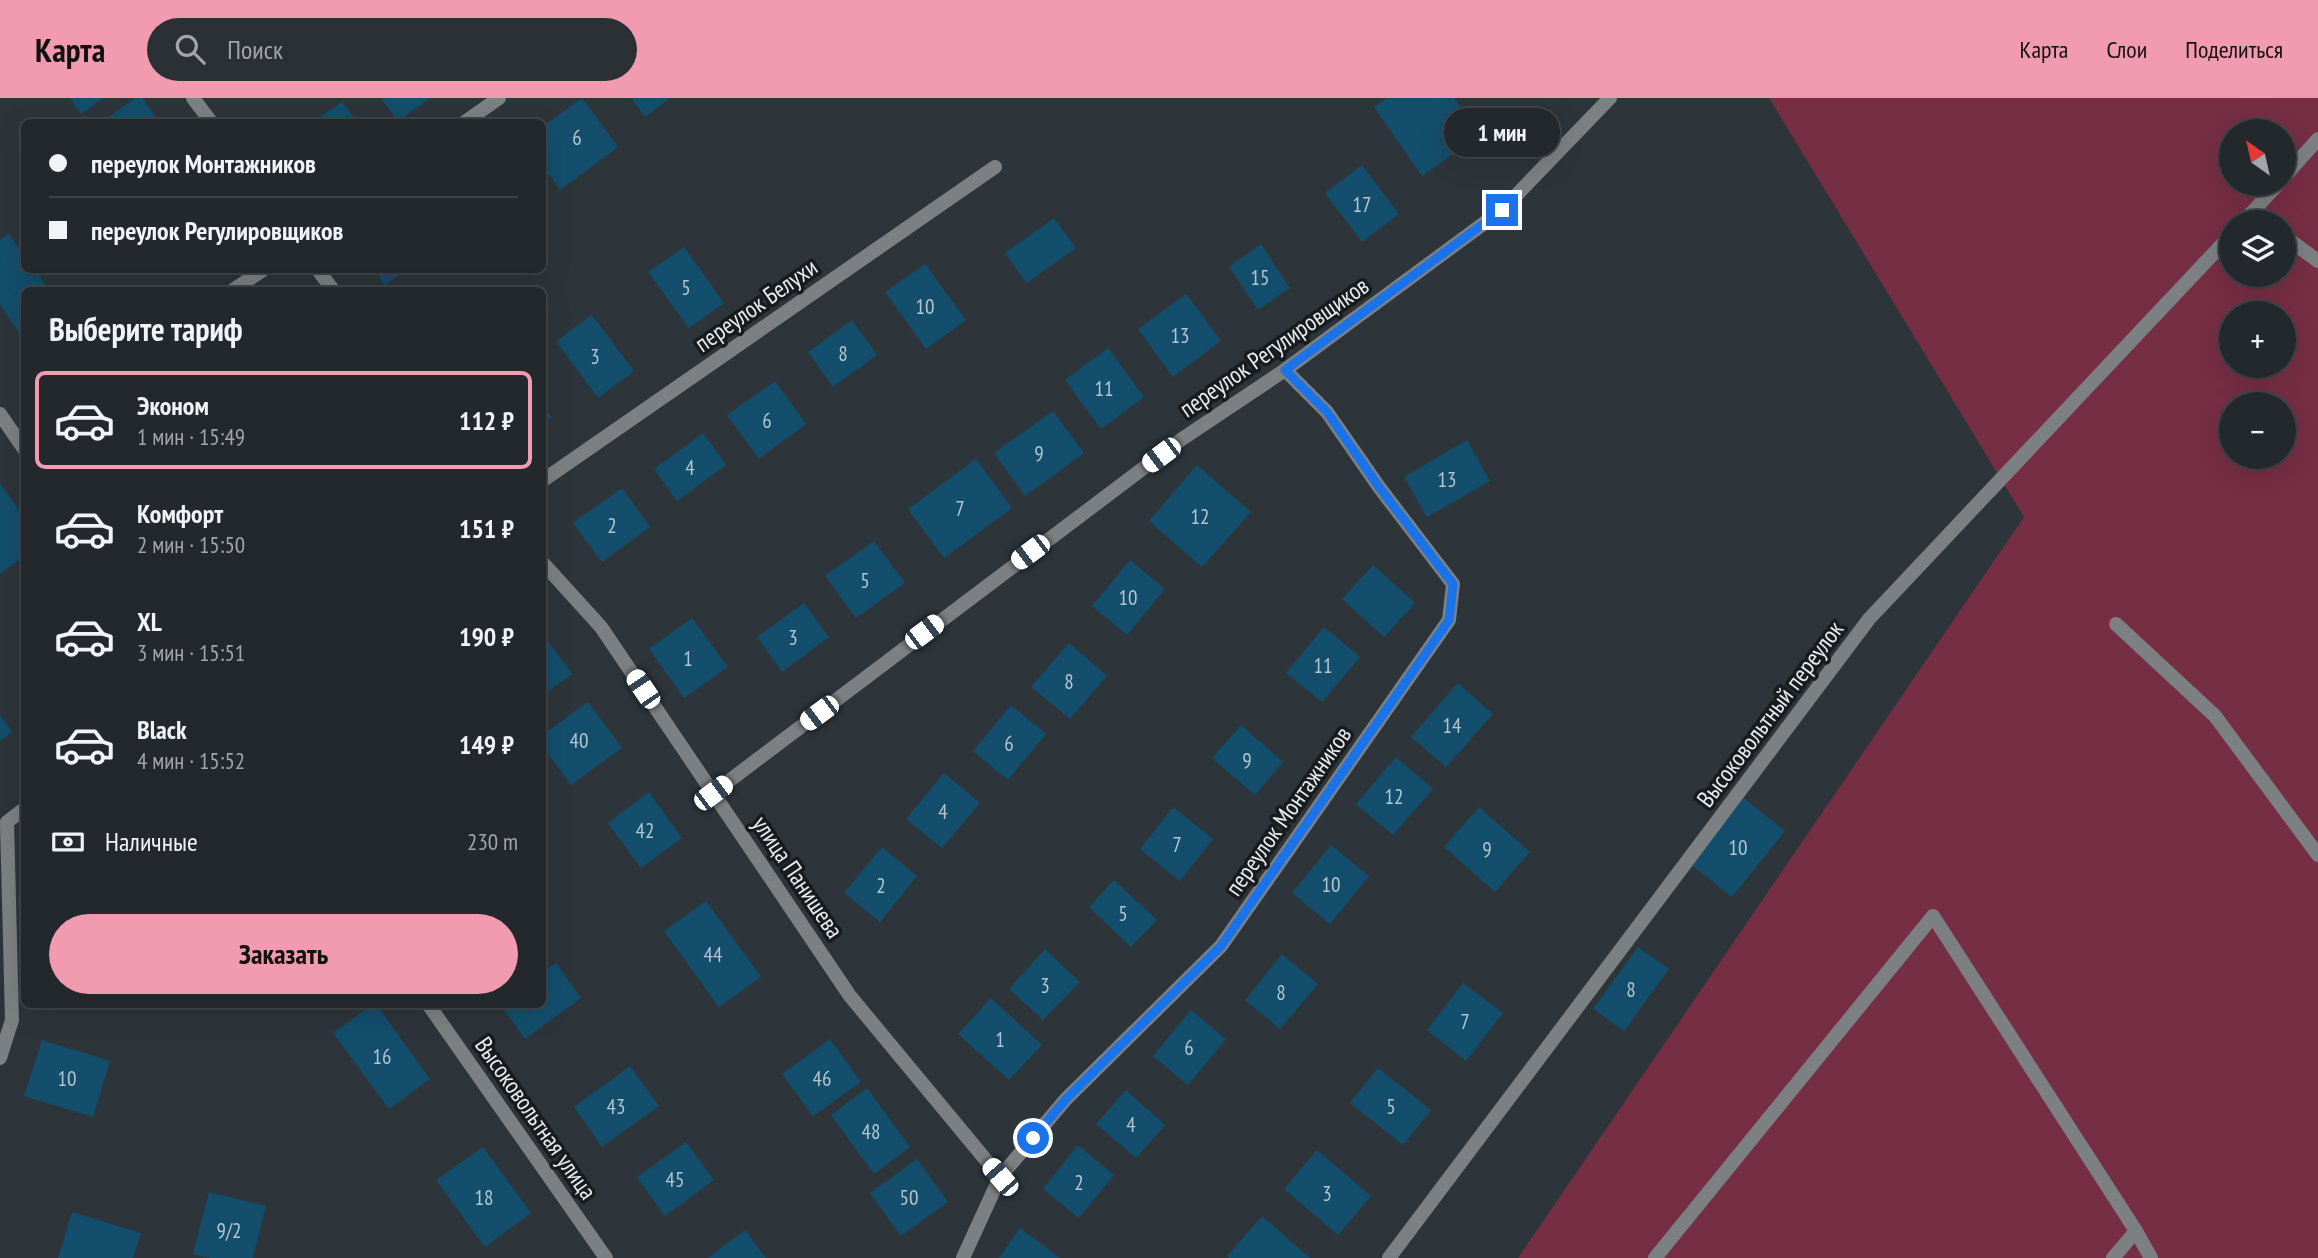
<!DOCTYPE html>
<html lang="ru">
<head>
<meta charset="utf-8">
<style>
	:root { --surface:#22282c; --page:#2a3034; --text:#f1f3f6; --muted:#a2a6a9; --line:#3f4448; --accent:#f19ab0 }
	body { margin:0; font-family:"PT Sans Narrow",sans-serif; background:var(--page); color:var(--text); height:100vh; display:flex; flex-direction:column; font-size:26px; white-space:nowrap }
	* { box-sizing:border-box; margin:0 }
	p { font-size:23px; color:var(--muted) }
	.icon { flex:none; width:38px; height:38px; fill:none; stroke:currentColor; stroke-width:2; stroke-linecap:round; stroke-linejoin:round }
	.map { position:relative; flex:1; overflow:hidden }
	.side { position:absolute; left:21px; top:189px; width:525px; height:721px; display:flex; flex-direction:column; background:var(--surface); border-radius:10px; box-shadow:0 7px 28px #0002,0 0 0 2px var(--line) }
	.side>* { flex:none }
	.banner { position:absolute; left:21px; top:21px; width:525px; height:154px; border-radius:10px; box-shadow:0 7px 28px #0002,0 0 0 2px var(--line); display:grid; align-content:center; height:154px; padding:0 28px; background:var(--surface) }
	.needle { width:46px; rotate:326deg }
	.fabs { position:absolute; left:2219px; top:21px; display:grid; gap:14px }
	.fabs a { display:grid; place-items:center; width:77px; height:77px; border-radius:50%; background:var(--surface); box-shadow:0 7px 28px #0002,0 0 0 2px var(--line); font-size:35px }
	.end { position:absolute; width:32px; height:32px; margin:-16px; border:9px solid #1a73e8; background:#fff; box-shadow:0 0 0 4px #fff }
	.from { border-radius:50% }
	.bubble { position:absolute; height:49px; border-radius:24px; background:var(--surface); box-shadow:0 7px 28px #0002,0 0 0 2px var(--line); font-size:23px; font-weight:600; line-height:49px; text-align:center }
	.car { position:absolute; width:21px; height:42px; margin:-21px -10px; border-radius:9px; box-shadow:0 0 5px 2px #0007; background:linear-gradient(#fff 24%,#345 0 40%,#fff 0 76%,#345 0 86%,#fff 0) }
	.banner b { display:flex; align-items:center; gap:24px; height:66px; font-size:26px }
	.banner b+b { border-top:2px solid var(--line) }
	.banner i { width:18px; height:18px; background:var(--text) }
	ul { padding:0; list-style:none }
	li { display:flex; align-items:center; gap:21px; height:98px; margin:0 14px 10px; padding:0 14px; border:4px solid transparent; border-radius:10px }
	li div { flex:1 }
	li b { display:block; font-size:26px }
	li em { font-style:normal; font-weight:600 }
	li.current { border-color:var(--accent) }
	li>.icon { width:63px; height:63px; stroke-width:1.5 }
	h2 { padding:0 28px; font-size:32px; line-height:84px }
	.pay { display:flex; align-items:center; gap:18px; height:77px; padding:0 28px; font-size:26px }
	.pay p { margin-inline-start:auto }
	.primary-button { display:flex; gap:14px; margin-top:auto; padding:14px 28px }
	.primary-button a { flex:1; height:80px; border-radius:42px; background:var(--accent); color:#111; font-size:28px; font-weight:600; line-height:80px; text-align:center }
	header { display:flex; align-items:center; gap:42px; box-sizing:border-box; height:98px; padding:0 35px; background:var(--accent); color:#111 }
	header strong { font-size:33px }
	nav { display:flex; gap:38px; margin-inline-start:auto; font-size:24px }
	.search { width:490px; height:63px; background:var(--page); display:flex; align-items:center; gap:18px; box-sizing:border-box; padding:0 24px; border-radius:38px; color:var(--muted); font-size:26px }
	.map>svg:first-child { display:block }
	.green { fill:#762e45; fill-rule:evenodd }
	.building { fill:#134e6c }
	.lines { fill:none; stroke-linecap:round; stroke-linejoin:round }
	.service { stroke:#7c8082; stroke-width:14 }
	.minor { stroke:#7c8082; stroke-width:14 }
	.route { stroke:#1a73e8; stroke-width:9 }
	.labels { text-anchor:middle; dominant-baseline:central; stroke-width:7; stroke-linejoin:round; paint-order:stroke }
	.number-label { font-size:21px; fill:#b4c6d0 }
	.street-label { font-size:24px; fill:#e9eef1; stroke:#181c1e }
</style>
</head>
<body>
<header>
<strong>Карта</strong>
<div class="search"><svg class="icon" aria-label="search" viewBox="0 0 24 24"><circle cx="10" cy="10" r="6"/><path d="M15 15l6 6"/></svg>Поиск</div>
<nav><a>Карта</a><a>Слои</a><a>Поделиться</a></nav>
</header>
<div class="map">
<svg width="2318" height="1160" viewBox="0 0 2318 1160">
	<rect width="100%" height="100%" fill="#2d353a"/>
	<path class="green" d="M1769 0H2318V1160H1518L2024 419ZM2231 33H2284V86H2231ZM2231 124H2284V177H2231ZM2231 215H2284V268H2231ZM2231 306H2284V359H2231Z"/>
	<g class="building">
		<path d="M70 0H103L81 16Z"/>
		<path d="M135 0H142L160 24H102Z"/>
		<path d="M381 0H430L398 23Z"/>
		<path d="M582 0 618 49 560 92 542 67V29Z"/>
		<path d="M631 0H670L645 19Z"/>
		<path d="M1387 0H1454L1480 37 1422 78 1374 9Z"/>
		<path d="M342 4 357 24H313Z"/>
		<path d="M1362 67 1399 116 1362 144 1325 95Z"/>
		<path d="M1054 120 1076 150 1027 185 1005 155Z"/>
		<path d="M9 136 24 157V172H35L49 192H24V242L0 207V142Z"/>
		<path d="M1261 146 1290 190 1258 212 1229 169Z"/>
		<path d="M684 149 724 205 689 230 648 174Z"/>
		<path d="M925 166 966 222 926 251 885 194Z"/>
		<path d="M374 172H406L385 187Z"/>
		<path d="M1186 196 1221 243 1173 279 1138 231Z"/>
		<path d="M592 217 634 273 598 300 556 243Z"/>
		<path d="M852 222 877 257 833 289 808 254Z"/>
		<path d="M1108 250 1144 299 1101 331 1065 282Z"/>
		<path d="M775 283 806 326 759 361 727 317Z"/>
		<path d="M542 307 552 319 542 326Z"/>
		<path d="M1053 313 1084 355 1025 398 994 355Z"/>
		<path d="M703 335 726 367 677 403 654 371Z"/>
		<path d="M1467 342 1490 383 1427 419 1404 379Z"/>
		<path d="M976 361 1012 410 944 460 908 411Z"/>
		<path d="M1197 367 1251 414 1202 469 1149 423Z"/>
		<path d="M0 385 24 419V458L0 476Z"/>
		<path d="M622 390 650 429 602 464 573 425Z"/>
		<path d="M874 443 905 485 856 520 825 478Z"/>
		<path d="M1130 462 1165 491 1127 537 1092 508Z"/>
		<path d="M1373 467 1415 505 1384 539 1342 501Z"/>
		<path d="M804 505 829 539 782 574 757 539Z"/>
		<path d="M692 520 728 569 684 600 649 551Z"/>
		<path d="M1324 529 1360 559 1322 604 1286 575Z"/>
		<path d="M542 535 572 576 542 598Z"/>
		<path d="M1069 545 1107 578 1070 621 1031 589Z"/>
		<path d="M1458 585 1493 616 1446 669 1411 639Z"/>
		<path d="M588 604 622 650 571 687 542 648V637Z"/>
		<path d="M1011 607 1046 636 1008 682 973 653Z"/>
		<path d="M0 617 12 634 0 643Z"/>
		<path d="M1241 627 1283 664 1255 697 1212 660Z"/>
		<path d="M1396 659 1433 691 1393 737 1356 706Z"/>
		<path d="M944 675 980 705 942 750 906 721Z"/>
		<path d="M649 694 682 740 641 770 608 725Z"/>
		<path d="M1744 700 1785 733 1732 799 1690 766Z"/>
		<path d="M1173 709 1213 741 1180 783 1140 751Z"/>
		<path d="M1479 709 1530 754 1495 794 1444 749Z"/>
		<path d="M1331 747 1369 778 1330 826 1292 795Z"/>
		<path d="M882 749 917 778 880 824 844 795Z"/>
		<path d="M1114 782 1157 822 1131 849 1089 809Z"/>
		<path d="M706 803 761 879 719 909 664 833Z"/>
		<path d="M1638 849 1669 871 1624 933 1593 911Z"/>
		<path d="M1045 851 1080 884 1043 922 1009 891Z"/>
		<path d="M1282 856 1318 886 1280 931 1245 902Z"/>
		<path d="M556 865 581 900 525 941 500 906H542V875Z"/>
		<path d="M1463 885 1503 915 1466 963 1427 932Z"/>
		<path d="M991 900 1042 947 1009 982 958 936Z"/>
		<path d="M373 906H376L430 981 389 1011 333 935Z"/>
		<path d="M1191 912 1226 941 1188 987 1153 958Z"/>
		<path d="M830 941 861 984 813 1018 782 976Z"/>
		<path d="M42 942 110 963 93 1019 24 998Z"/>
		<path d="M630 968 659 1008 602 1049 574 1009Z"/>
		<path d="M1378 970 1431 1012 1403 1047 1350 1005Z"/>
		<path d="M867 990 910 1049 874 1076 831 1017Z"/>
		<path d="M1126 992 1165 1027 1136 1060 1096 1026Z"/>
		<path d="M686 1044 714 1082 665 1118 637 1079Z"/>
		<path d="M1078 1047 1114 1077 1079 1120 1043 1091Z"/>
		<path d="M483 1049 531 1115 485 1149 436 1082Z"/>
		<path d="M1317 1052 1371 1098 1338 1137 1284 1091Z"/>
		<path d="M917 1061 948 1104 901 1138 870 1095Z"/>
		<path d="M209 1094 266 1108 253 1160H210L193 1156Z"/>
		<path d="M72 1114 141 1135 133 1160H58Z"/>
		<path d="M1262 1118 1310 1160H1229L1227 1158Z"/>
		<path d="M1020 1130 1060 1160H999Z"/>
		<path d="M745 1132 766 1160H708Z"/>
	</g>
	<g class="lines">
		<g class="service">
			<path d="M2252 115 2264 124"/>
			<path d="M2284 138 2318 163"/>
			<path d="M2116 526 2215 618 2318 757"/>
			<path d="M1655 1160 1933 818 2136 1133 2151 1160"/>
			<path d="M2113 1160 2136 1133"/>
		</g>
		<g class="minor">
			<path d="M193 0 211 24"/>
			<path d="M465 24 499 0"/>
			<path d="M2284 79 2318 41"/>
			<path d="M2243 124 2278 86"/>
			<path d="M318 172 333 192"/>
			<path d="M233 192 263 172"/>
			<path d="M0 316 24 351"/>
			<path d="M542 383 995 69"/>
			<path d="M542 464 601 529 850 898 1000 1079"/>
			<path d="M713 695 1182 341 1285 272 1502 112 1610 0"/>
			<path d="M428 906 606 1160"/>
			<path d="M0 960 12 922 7 724 24 711"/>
			<path d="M963 1160 1000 1079 1066 1001 1221 848 1449 522 1453 486 1379 389 1327 314 1285 272"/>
			<path d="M1389 1160 1869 521 2231 137"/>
		</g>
	</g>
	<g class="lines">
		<path class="route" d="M1033 1040 1066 1001 1221 848 1449 522 1453 486 1379 389 1327 314 1285 272 1502 112"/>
	</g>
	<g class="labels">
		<g class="number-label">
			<text x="577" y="39">6</text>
			<text x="1362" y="106">17</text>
			<text x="1260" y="179">15</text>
			<text x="686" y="189">5</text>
			<text x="925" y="208">10</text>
			<text x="1180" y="237">13</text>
			<text x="843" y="255">8</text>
			<text x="595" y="258">3</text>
			<text x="1104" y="290">11</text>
			<text x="767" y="322">6</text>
			<text x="1039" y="355">9</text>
			<text x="690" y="369">4</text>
			<text x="1447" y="381">13</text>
			<text x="960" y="410">7</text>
			<text x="1200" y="418">12</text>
			<text x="612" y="427">2</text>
			<text x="865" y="482">5</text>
			<text x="1128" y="499">10</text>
			<text x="793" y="539">3</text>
			<text x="688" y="560">1</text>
			<text x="1323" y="567">11</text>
			<text x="1069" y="583">8</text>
			<text x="1452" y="627">14</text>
			<text x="579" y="642">40</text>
			<text x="1009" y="645">6</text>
			<text x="1247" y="662">9</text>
			<text x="1394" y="698">12</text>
			<text x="943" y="713">4</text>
			<text x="645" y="732">42</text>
			<text x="1177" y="746">7</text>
			<text x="1738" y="749">10</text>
			<text x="1487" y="751">9</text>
			<text x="1331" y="786">10</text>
			<text x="881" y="787">2</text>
			<text x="1123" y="815">5</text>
			<text x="713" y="856">44</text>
			<text x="1045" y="887">3</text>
			<text x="1631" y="891">8</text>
			<text x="1281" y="894">8</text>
			<text x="1465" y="923">7</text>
			<text x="1000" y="941">1</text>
			<text x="1189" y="949">6</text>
			<text x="382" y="958">16</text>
			<text x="67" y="980">10</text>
			<text x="822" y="980">46</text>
			<text x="616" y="1008">43</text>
			<text x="1391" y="1008">5</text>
			<text x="1131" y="1026">4</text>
			<text x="871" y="1033">48</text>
			<text x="675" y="1081">45</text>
			<text x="1079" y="1084">2</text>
			<text x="1327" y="1095">3</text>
			<text x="484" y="1099">18</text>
			<text x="909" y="1099">50</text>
			<text x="229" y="1132">9/2</text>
		</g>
		<g class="street-label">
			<text transform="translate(756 207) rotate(-35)">переулок Белухи</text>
			<text transform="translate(1274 249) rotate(-35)">переулок Регулировщиков</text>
			<text transform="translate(1770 616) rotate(-53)">Высоковольтный переулок</text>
			<text transform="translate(1288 713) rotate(-55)">переулок Монтажников</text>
			<text transform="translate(798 779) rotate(56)">улица Панишева</text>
			<text transform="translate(536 1020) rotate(55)">Высоковольтная улица</text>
		</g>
	</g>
</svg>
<div class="fabs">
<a><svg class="needle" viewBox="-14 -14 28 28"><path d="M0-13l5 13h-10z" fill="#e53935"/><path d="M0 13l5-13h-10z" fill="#a2a6a9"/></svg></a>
<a><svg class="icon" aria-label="layers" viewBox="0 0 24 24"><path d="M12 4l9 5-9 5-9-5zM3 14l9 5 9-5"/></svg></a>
<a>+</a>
<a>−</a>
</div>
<i class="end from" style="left:1033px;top:1040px"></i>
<i class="end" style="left:1502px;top:112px"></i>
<div class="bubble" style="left:1444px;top:10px;width:116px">1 мин</div>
<i class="car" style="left:1161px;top:357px;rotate:233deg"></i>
<i class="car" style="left:1030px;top:454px;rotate:233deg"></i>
<i class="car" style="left:924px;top:534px;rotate:53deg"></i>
<i class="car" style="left:643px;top:591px;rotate:326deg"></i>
<i class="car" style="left:819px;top:615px;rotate:233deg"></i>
<i class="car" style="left:713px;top:695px;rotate:53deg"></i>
<i class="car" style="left:1000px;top:1079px;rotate:319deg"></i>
<div class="banner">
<b><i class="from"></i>переулок Монтажников</b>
<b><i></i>переулок Регулировщиков</b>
</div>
<section class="side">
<h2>Выберите тариф</h2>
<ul>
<li class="current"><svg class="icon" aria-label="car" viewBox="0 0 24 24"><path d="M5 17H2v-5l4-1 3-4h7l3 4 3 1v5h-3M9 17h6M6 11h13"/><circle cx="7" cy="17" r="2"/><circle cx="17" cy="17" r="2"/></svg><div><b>Эконом</b><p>1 мин · 15:49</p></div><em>112 ₽</em></li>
<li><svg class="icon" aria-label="car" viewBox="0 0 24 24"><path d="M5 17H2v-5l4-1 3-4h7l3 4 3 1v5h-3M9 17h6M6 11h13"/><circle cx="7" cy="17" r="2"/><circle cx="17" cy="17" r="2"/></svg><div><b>Комфорт</b><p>2 мин · 15:50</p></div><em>151 ₽</em></li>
<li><svg class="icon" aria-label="car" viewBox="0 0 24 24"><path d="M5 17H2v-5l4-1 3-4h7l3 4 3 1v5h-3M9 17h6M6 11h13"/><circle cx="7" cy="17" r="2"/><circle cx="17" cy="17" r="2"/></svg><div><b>XL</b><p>3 мин · 15:51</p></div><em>190 ₽</em></li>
<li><svg class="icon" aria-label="car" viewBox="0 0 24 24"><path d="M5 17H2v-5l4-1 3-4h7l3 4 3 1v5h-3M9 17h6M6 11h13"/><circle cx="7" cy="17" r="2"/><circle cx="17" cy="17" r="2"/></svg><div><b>Black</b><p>4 мин · 15:52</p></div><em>149 ₽</em></li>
</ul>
<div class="pay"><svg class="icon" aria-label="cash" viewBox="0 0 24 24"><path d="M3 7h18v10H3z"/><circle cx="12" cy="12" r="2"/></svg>Наличные<p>230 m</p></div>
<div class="primary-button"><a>Заказать</a></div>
</section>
</div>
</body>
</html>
